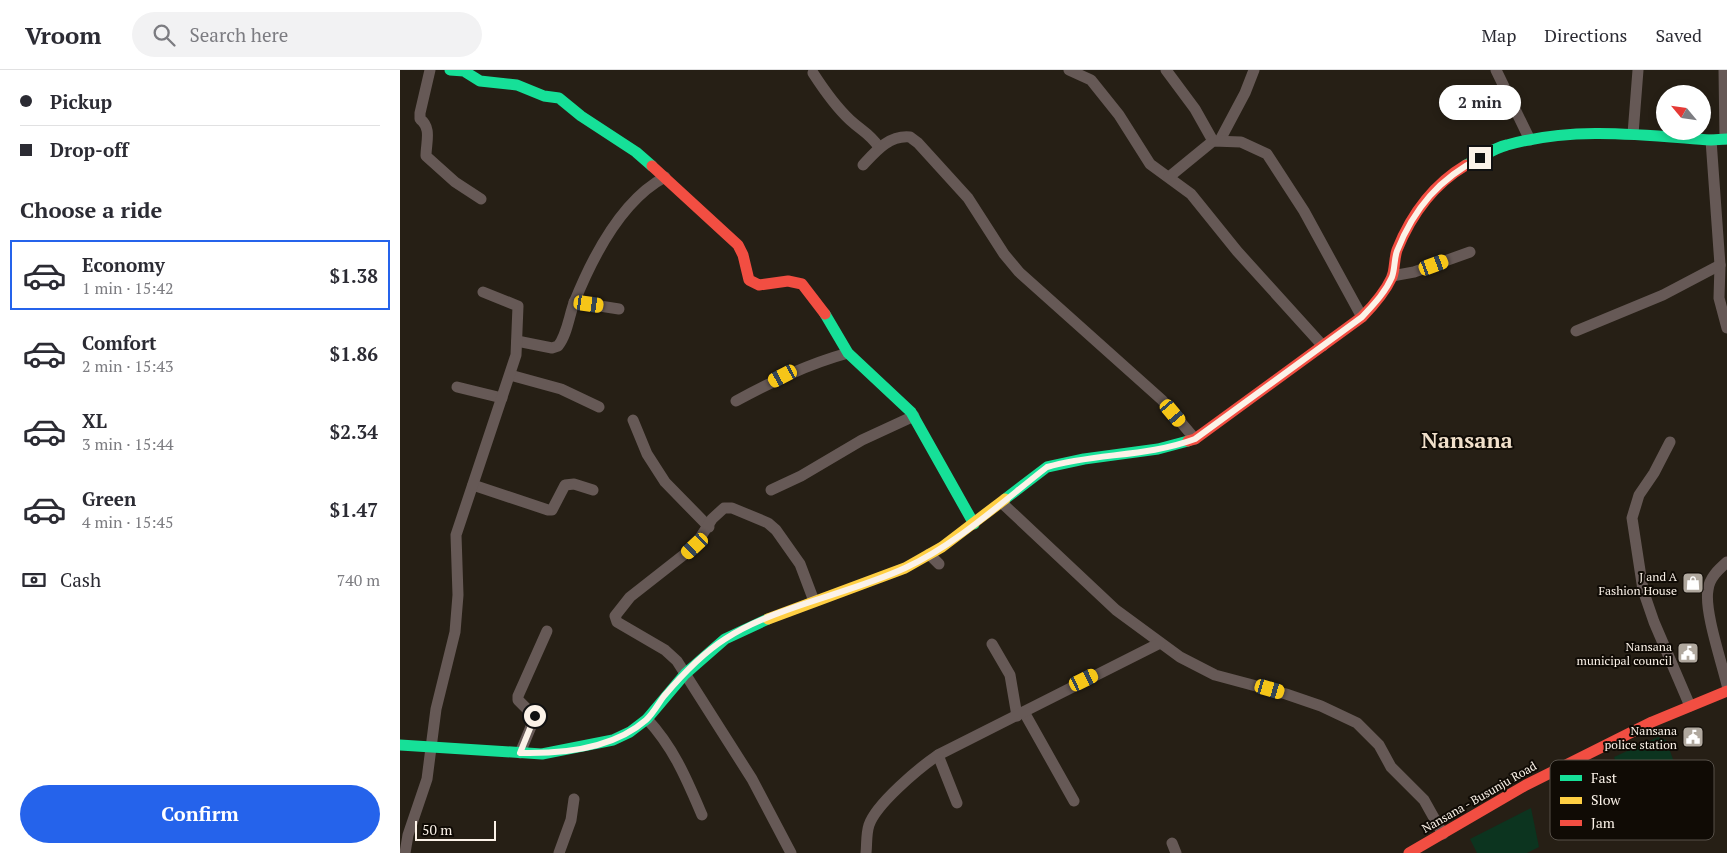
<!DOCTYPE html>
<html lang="en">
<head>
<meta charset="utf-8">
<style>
	:root { --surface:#fff; --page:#f2f2f3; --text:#2b2b33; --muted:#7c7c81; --line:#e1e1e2; --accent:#2563eb }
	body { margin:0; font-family:"PT Serif",serif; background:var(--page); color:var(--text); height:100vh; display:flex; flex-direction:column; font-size:19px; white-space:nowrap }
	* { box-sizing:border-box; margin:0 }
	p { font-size:16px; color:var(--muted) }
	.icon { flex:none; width:28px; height:28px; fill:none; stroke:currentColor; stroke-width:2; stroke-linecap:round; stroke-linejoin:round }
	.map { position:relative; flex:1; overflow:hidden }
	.drawer { display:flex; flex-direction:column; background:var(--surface); width:400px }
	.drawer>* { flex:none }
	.guide { display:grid; align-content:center; height:110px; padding:0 20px; background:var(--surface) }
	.needle { width:32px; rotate:299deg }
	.tools { position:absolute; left:1256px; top:15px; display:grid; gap:10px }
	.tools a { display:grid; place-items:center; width:55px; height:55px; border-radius:50%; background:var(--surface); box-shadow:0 2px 8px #0003; font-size:25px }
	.scale { position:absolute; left:15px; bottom:12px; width:81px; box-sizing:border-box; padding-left:5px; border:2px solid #fbf2e8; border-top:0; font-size:14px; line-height:18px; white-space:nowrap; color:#fbf2e8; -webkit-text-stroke:4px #100b05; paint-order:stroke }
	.end { position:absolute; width:22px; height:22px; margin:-11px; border:6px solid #fbf2e8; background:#111; box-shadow:0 0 0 2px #111 }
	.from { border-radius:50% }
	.bubble { position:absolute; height:35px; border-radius:18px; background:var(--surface); box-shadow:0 2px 8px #0003; font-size:16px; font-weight:700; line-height:35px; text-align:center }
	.car { position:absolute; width:15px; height:30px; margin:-15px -8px; border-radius:6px; box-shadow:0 0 4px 1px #0007; background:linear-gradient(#f5c518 24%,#345 0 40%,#f5c518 0 76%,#345 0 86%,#f5c518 0) }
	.guide b { display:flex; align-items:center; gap:18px; height:48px; font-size:19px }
	.guide b+b { border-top:1px solid var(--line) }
	.guide i { width:12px; height:12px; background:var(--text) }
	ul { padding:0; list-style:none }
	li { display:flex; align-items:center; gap:15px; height:70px; margin:0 10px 8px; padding:0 10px; border:2px solid transparent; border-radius:0px }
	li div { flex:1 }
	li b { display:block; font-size:19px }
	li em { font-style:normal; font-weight:700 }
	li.on { border-color:var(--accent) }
	li>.icon { width:45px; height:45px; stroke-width:1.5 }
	h2 { padding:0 20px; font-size:22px; line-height:60px }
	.pay { display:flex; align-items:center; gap:12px; height:55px; padding:0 20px; font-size:19px }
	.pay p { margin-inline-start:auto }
	.cta { display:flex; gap:10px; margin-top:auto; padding:10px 20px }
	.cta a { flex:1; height:58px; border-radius:30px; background:var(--accent); color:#fff; font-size:20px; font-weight:700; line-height:58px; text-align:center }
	header { display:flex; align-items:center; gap:30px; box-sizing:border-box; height:70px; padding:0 25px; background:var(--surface); border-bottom:1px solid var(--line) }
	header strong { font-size:24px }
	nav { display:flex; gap:28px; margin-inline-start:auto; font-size:18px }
	.search { width:350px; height:45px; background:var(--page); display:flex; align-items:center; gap:12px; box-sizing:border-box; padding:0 18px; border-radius:28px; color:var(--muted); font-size:19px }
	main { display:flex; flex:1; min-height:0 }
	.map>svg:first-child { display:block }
	.green { fill:#0c341f }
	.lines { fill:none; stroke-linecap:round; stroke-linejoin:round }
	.street { stroke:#665956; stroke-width:11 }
	.fast { stroke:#16e098; stroke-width:11 }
	.slow { stroke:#ffcf43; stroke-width:11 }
	.jam { stroke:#f24e42; stroke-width:11 }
	.route { stroke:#fbf2e8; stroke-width:6 }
	.labels { text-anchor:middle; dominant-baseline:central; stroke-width:4; stroke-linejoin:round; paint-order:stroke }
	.poi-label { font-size:12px; fill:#fbf2e8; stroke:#100b05; text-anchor:end }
	.street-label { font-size:12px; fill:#fbf2e8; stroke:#100b05 }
	.town-label { font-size:22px; font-weight:bold; fill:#f1e0cb; stroke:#100b05 }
	.key { fill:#100b05; stroke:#565049; stroke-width:1 }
	.key-label { font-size:14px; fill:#fbf2e8 }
</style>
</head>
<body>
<header>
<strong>Vroom</strong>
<div class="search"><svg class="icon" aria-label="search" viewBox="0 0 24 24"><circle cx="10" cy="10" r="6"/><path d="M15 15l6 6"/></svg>Search here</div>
<nav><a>Map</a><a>Directions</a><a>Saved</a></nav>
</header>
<main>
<section class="drawer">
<div class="guide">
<b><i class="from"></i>Pickup</b>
<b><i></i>Drop-off</b>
</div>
<h2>Choose a ride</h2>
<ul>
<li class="on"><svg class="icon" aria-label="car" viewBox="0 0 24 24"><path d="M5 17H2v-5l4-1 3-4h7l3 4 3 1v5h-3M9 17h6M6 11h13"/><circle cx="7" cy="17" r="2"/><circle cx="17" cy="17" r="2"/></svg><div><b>Economy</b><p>1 min · 15:42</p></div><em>$1.38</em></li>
<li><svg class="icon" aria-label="car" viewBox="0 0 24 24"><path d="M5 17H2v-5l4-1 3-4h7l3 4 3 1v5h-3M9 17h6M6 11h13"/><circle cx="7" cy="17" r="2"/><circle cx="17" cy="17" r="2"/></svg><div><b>Comfort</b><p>2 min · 15:43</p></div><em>$1.86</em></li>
<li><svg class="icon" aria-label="car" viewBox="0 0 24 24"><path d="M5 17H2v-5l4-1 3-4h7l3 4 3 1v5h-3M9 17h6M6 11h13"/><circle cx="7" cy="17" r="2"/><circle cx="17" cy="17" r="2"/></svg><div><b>XL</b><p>3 min · 15:44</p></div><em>$2.34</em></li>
<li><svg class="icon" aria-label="car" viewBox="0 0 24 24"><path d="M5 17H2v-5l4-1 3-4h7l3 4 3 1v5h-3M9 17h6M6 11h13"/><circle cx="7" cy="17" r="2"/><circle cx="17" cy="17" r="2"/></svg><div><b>Green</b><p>4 min · 15:45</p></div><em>$1.47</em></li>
</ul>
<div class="pay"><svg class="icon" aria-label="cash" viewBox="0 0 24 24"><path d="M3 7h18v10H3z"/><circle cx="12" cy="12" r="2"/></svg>Cash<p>740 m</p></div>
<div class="cta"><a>Confirm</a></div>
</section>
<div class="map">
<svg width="1327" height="783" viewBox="0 0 1327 783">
	<rect width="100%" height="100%" fill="#261f15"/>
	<g class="green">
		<path d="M1258 667 1266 670 1281 711 1261 719 1252 692 1221 707 1214 687Z"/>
		<path d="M1131 738 1139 777 1127 783H1077L1070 769Z"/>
	</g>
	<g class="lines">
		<g class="street">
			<path d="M30 0 20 43V49C32 58 26 72 26 86L55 112 81 129"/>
			<path d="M669 0 691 10 719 45 750 94 791 124 837 181 923 276"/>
			<path d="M766 0 795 39 813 71"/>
			<path d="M1096 0 1130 70"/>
			<path d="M1324 0 1325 69"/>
			<path d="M413 3C424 20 435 36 450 50 463 62 468 62 479 77"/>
			<path d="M1233 64 1238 0"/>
			<path d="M820 70 845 23 854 0"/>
			<path d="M1311 70 1320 195 1319 228 1327 258"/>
			<path d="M463 95C476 81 489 65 510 67L518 73 568 128 604 184 619 202 762 330 795 369"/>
			<path d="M769 107 813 71 841 72 867 84 904 141 962 247"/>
			<path d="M992 206 1014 202 1070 182"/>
			<path d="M174 232 219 239"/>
			<path d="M1176 261 1263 225 1320 195"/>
			<path d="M117 271 152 278 158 276C167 265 169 246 174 233 192 188 222 130 265 107"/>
			<path d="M110 305 161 319 199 337"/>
			<path d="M57 317 102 328"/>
			<path d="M336 331C373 311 408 294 448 283"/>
			<path d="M233 350 247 384 265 412 309 457"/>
			<path d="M1270 372 1254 403 1239 425 1232 448 1243 520 1254 552 1290 636"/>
			<path d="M73 415 148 440H152L165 415 174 414 193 420"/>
			<path d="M371 420 401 406 462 370 514 346"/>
			<path d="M602 433 716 540 780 587 815 605 886 624 921 636 957 653 979 675 991 697 1024 730 1043 764"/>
			<path d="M529 484 539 494"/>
			<path d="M1327 492C1319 499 1309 508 1308 520 1304 541 1322 593 1327 615"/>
			<path d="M592 574 610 605 617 646"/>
			<path d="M624 642 674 731"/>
			<path d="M247 649C274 678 287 710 302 745"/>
			<path d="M120 683 135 647 118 630V626L147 561"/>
			<path d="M538 685 557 733"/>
			<path d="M772 773 776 783"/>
			<path d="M5 783 8 765 27 709 36 639 55 562 58 525 56 465 116 285 118 236 83 222"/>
			<path d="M159 783 171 750 174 729"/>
			<path d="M391 783 352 709 277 591 265 580 217 552 215 546 230 527 295 476 312 449 324 438H332L368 453 376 460 400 494 414 531"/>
			<path d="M466 783C467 774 466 764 469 755 476 734 519 698 538 685L760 573"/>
		</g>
		<g class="fast">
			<path d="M50 0 64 1 80 11 117 15 144 26 159 28 181 46 236 82 252 96"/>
			<path d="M1066 95C1079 89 1093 78 1107 75 1174 56 1242 65 1311 70L1327 69"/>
			<path d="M425 244 448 283 511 342 574 454"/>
			<path d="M605 429 647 397 684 389 758 379 788 371"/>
			<path d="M0 675 142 684 213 670 230 662 247 649 285 604 325 569 368 549"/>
		</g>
		<path class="slow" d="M368 549 505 498 542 477 605 429"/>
		<g class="jam">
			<path d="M252 96 338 175 343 185 349 210 359 215 388 211 402 214 425 244"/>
			<path d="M788 371 795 369 962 247C974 235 985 222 992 207 995 199 994 189 997 180 1011 145 1034 114 1066 95"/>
			<path d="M1009 783 1126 715 1252 652 1327 621"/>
		</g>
	</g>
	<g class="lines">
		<path class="route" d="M135 646 120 683C162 684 213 679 246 650 253 644 258 634 264 626 281 606 303 583 325 569 376 536 449 524 505 498 557 474 602 432 647 397 695 383 747 387 795 369L962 247C973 235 985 223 992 207 995 199 994 189 997 181 1014 138 1040 108 1080 88"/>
	</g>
	<defs>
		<g id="shop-square" transform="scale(1.125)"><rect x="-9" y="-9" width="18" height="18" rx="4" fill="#b0a89e" stroke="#100b05"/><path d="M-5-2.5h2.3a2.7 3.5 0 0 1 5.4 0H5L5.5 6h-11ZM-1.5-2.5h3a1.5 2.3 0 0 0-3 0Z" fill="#fff"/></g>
		<g id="civic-square" transform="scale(1.125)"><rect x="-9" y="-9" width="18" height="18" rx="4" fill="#b0a89e" stroke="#100b05"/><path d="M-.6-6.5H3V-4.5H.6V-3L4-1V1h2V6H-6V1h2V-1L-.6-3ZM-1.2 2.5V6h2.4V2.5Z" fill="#fff"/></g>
	</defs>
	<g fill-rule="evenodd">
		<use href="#shop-square" x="1293" y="513"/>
		<use href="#civic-square" x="1288" y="583"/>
		<use href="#civic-square" x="1293" y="667"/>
	</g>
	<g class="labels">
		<g class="poi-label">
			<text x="1277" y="506">J and A<tspan x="1277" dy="14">Fashion House</tspan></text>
			<text x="1272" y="576">Nansana<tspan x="1272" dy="14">municipal council</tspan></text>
			<text x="1277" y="660">Nansana<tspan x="1277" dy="14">police station</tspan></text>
		</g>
		<g class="street-label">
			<text transform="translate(1079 727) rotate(-30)">Nansana - Busunju Road</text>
		</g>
		<g class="town-label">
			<text x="1067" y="369">Nansana</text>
		</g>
	</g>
	<rect x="1150" y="690" width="164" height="80" rx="8" class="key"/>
	<rect x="1160" y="705" width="22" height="6" fill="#16e098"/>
	<rect x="1160" y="727" width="22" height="7" fill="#ffcf43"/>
	<rect x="1160" y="750" width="22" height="6" fill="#f24e42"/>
	<g class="key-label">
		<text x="1191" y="713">Fast</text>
		<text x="1191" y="735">Slow</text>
		<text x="1191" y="758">Jam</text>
	</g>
</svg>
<div class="tools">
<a><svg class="needle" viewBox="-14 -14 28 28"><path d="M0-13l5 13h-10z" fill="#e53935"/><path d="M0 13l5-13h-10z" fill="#7c7c81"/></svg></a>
</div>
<div class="scale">50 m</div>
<i class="end from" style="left:135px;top:646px"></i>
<i class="end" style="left:1080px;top:88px"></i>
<div class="bubble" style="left:1039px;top:15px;width:82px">2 min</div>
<i class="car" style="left:1034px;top:195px;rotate:70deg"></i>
<i class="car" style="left:189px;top:234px;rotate:98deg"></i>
<i class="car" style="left:383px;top:306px;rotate:242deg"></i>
<i class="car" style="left:773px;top:343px;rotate:140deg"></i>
<i class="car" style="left:295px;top:476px;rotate:227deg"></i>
<i class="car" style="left:684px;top:610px;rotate:64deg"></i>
<i class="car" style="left:870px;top:619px;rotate:106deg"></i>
</div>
</main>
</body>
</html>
